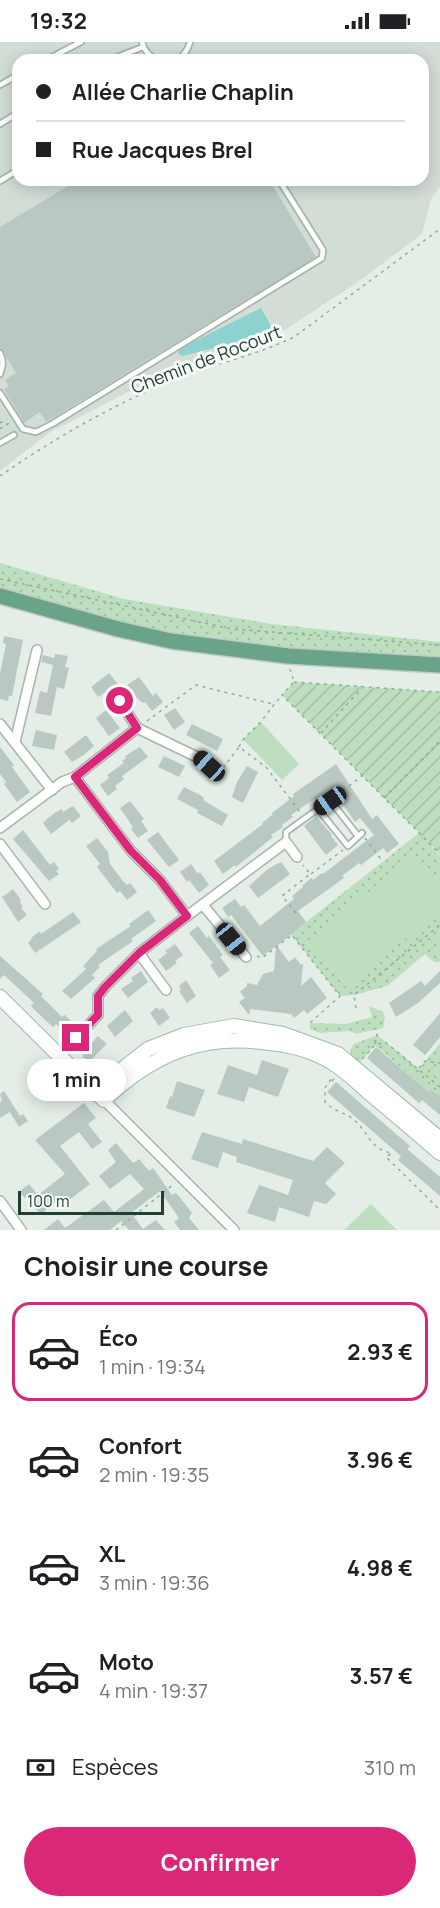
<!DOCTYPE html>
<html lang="fr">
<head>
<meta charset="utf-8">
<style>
	:root { --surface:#fff; --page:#f6f6f6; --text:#202124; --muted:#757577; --line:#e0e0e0; --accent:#db2777 }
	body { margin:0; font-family:Manrope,sans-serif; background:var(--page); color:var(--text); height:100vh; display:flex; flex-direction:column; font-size:22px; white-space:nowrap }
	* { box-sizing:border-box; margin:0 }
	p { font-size:20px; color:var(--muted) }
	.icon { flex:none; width:33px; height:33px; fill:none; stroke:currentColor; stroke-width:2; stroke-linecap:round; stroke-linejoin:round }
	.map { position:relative; height:1188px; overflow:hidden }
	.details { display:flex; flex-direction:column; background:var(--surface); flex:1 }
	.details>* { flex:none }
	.banner { position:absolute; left:12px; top:12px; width:417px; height:132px; border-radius:18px; box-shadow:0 3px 15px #0003; display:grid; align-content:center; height:132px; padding:0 24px; background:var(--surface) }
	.scale { position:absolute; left:18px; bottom:15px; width:146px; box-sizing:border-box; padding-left:6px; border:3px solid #233f32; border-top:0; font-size:16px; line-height:21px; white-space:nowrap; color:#233f32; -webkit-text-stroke:4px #f5faf6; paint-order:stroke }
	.end { position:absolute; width:27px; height:27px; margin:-14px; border:8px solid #db2777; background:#fff; box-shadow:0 0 0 3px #fff }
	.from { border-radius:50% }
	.bubble { position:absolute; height:42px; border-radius:21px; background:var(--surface); box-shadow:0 3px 15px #0003; font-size:20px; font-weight:700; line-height:42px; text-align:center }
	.car { position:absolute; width:18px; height:36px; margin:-18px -9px; border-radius:8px; box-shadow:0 0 4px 2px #0007; background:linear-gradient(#222 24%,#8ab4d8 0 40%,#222 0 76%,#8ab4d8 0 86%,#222 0) }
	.banner b { display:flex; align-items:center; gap:21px; height:57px; font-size:22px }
	.banner b+b { border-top:2px solid var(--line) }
	.banner i { width:15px; height:15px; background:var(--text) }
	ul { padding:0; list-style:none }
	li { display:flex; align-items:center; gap:18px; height:99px; margin:0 12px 9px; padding:0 12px; border:3px solid transparent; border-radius:18px }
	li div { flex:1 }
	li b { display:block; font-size:22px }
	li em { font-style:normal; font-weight:700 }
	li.active { border-color:var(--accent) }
	li>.icon { width:54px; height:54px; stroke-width:1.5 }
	h2 { padding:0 24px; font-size:27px; line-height:72px }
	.pay { display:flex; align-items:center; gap:15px; height:66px; padding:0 24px; font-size:22px }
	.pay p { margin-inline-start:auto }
	.cta { display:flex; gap:12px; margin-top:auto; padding:12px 24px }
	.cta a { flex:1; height:69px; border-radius:36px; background:var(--accent); color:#fff; font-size:24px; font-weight:700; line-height:69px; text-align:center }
	.status { display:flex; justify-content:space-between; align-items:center; height:42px; padding:0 30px; background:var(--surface); direction:ltr }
	.status svg { height:16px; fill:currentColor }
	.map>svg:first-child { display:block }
	.built { fill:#d2ddd6; fill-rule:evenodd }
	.grass { fill:url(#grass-dots) }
	.park { fill:#bddebf }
	.garden { fill:url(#garden-furrows) }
	.water { fill:#8dd2cf }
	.building { fill:#b9c8c0 }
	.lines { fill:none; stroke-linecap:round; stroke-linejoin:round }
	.lane-casing { stroke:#a6b6ad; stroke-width:8 }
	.street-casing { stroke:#a6b6ad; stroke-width:12 }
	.secondary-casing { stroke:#a2b9ad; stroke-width:16 }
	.primary-casing { stroke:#c1c9c6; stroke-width:18 }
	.path { stroke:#85b19a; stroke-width:1.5; stroke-dasharray:3 4.5; stroke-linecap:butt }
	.lane { stroke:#fff; stroke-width:4.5 }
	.street { stroke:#fff; stroke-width:9 }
	.secondary { stroke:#fff; stroke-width:14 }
	.primary { stroke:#69a388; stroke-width:15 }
	.route { stroke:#db2777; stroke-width:8 }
	.labels { text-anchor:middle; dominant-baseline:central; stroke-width:6; stroke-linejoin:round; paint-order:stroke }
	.street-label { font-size:18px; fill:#233f32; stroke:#f5faf6 }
</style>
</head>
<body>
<div class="status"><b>19:32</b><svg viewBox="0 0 49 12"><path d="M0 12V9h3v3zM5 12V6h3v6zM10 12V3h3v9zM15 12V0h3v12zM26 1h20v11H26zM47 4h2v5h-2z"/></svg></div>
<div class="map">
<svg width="440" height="1188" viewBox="0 0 440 1188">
	<defs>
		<pattern id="grass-dots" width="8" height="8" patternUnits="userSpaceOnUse" patternTransform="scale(1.5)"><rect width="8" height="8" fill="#bddebf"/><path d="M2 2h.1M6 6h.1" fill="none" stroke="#a2c0a5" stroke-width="1.8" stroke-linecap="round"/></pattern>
		<pattern id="garden-furrows" width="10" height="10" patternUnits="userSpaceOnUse" patternTransform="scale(1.5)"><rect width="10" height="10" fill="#bddebf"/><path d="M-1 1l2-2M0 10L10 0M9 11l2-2" fill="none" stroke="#a2c0a5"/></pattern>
	</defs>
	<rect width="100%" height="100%" fill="#e4eee7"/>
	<path class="built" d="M0 0H440V145L431 157 422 192 355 242 286 287 250 305 147 340 49 391 0 429ZM18 18H423V138H18Z"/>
	<g class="grass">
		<path d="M0 521 124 557 272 582 440 600V623L250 610 0 554Z"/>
		<path d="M419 791 440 814V920H434L425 912 387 944 354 953 340 954 291 892Z"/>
		<path d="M369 964 383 970 385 976 383 986 356 992 349 989 320 991 310 987V981L346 982 372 975Z"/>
		<path d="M377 993 419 1027 440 1001V1054L432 1047 429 1050 375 1003 360 1020 352 1015 350 1008 354 1002Z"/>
	</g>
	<g class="park">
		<path d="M261 680 299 722 282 738 243 697Z"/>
		<path d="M413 814 440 847V869L345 945 308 899Z"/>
		<path d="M371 1162 397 1188H344Z"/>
	</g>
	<path class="garden" d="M294 640 440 650V812L282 653Z"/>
	<path class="water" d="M261 266 275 291 182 314 178 311 181 306Z"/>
	<g class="building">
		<path d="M78 138H269L316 215 46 380 40 370 24 381 4 347 9 344 5 338 16 331 0 305V185Z"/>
		<path d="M4 594 23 598 12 654H9L8 659 0 657V632L6 602 3 601Z"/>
		<path d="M55 612 68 614 65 625 69 626 64 647 57 645 51 674 35 671 40 649 47 651 53 623 41 620 43 613 54 616Z"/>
		<path d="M109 631 118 642 98 655 91 645Z"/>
		<path d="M139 635 153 654 156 651 163 660 152 669 145 660 143 661 138 657 127 643Z"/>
		<path d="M175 666 185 680 174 688 164 673Z"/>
		<path d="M106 668 120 686 109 694 96 676Z"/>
		<path d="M192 682 223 697 217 709 186 693Z"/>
		<path d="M36 688 57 693 54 708 32 704Z"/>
		<path d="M86 693 94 704 85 712 72 720 64 710Z"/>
		<path d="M0 705 14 723 12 725 30 750 17 760 4 742 6 740 0 732Z"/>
		<path d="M140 705 148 715 122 734 124 737 115 744 117 747 108 754 100 743 109 736 107 733 124 721 122 719 126 716 125 714Z"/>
		<path d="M164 714 185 724 179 735 158 725Z"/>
		<path d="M336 722 372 777 377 773 399 802 387 811 383 806 361 823 359 821 342 834 344 836 298 869 306 880 277 904 289 920 295 915 300 922H303L301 944 311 935 327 956 307 972 304 968 294 976 291 972 250 967 249 973 239 960 245 956 240 950 247 944V941L257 943 263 932 274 929 276 904 263 914 231 873 228 875 222 866 235 857 241 865 244 863 260 884 294 857 292 854 303 845 302 844 311 836 313 838 322 831 323 832 374 793 360 776 355 780 332 747 326 752 325 751 315 758 314 757 291 773 293 775 282 783 283 785 271 793 273 795 236 825 235 823 223 832 214 819 263 782 262 781 273 772 272 771 294 754 293 752Z"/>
		<path d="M247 724 258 730 243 761 232 755 237 740Z"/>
		<path d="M184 745 200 753 204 756 203 758 228 773 222 784 197 771 198 768 177 757Z"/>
		<path d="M130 759 144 777 141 779 148 789 138 796 131 787 133 785 120 766Z"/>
		<path d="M73 764 81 774 72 781 69 778 51 792 43 781 47 777 56 770 62 767 63 770Z"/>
		<path d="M316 774 332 793 331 794 338 803 326 813 304 784Z"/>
		<path d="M23 788 50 823 54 820 59 827 56 829 59 832 49 839 13 797Z"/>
		<path d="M158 790 179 818 169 825 147 798Z"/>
		<path d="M97 796 108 810 110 822 123 839 127 843 130 841 137 850 127 858 120 849 117 851 97 825 100 822 86 804Z"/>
		<path d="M281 820 290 832 258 856 249 844 268 827Z"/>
		<path d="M191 822 198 832 200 830 209 843 199 851 189 838 187 840 180 830Z"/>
		<path d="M13 847 21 858 20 860 23 865 21 866 27 873 18 880 2 855Z"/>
		<path d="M148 868 156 879 131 897 133 899 98 923 100 925 92 933 95 936 71 957 62 949 86 927 83 924 97 909 96 907 131 884 129 882Z"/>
		<path d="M73 870 81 880 35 911 28 901 32 897 31 896 40 889 41 892Z"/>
		<path d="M198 884 207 896 209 894 223 913 220 915 230 928 219 936 210 923 213 921 189 891Z"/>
		<path d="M175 902 183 913 175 919 177 921 166 929 158 918 167 911 165 909Z"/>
		<path d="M0 914 43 952 41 954 62 975 65 973 73 981 64 990 56 982 53 985 44 977 31 964 34 961 16 944 4 933 0 937Z"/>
		<path d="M141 929 148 940 128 956 121 947 133 939 131 936Z"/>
		<path d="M440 929V941L418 961 396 975 389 961 421 939 425 944Z"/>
		<path d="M186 938 196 954 187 961 179 949 181 947 179 944Z"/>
		<path d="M157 965 159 968 163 966 170 976 159 984 150 971Z"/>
		<path d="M125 968 133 979 115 995 107 984Z"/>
		<path d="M440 971V995L425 1013 413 1003Z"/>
		<path d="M98 994 107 1002 89 1020 82 1014 85 1011 84 1009Z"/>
		<path d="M376 1005 429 1050 431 1047 440 1054V1073L422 1058 419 1061 367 1016Z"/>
		<path d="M262 1018 289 1027 278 1055 249 1045 244 1060 217 1052 228 1023 257 1033Z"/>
		<path d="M177 1039 205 1048 194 1075 166 1066 170 1054 172 1055Z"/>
		<path d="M336 1040 410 1104 407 1107 440 1135V1154L398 1118 401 1114 327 1050Z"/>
		<path d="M4 1049 20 1074 23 1072 28 1079 19 1085 10 1070 0 1076V1060L2 1059 0 1052Z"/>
		<path d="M84 1061 96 1076 88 1082 102 1100 92 1107 79 1090 60 1104 90 1142 68 1159 63 1154 41 1172 19 1150 29 1142 38 1153 65 1132 35 1098Z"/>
		<path d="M202 1090 242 1102 243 1097 313 1119 327 1105 345 1121 325 1141 336 1152 326 1162 314 1159 309 1175 279 1165 275 1180 247 1171 259 1143 288 1153 293 1138 236 1120 237 1115 223 1110 218 1126 191 1117Z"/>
		<path d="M116 1101 133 1121 139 1117 149 1129 153 1126 172 1153 175 1151 178 1153 192 1171 189 1176 199 1188H180L174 1180 179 1176 160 1149 131 1171 143 1187 156 1178 165 1188H129L121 1179 110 1188H44L58 1177 65 1186 104 1158 114 1170 144 1147 130 1132 110 1147 99 1134 116 1120 108 1108Z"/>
	</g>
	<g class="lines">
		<g class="lane-casing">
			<g id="lane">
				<path d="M142 0C144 9 149 14 157 18"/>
				<path d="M46 18 81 0"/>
				<path d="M109 18 143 5"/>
				<path d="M176 18C184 14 188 8 190 0"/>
				<path d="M0 43 18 33"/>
				<path d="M0 82 18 71"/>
				<path d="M0 139 18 128"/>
				<path d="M0 311C4 319 3 324 0 332"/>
				<path d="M0 351 23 387 36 390 52 382 322 216 323 208 279 138"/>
				<path d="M0 401 14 393"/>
				<path d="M318 767 330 758 358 794"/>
				<path d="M286 800V790L318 767 348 804 362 791"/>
			</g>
		</g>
		<g class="street-casing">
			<g id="street">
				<path d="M120 659 137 686 199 716 218 733"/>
				<path d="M0 682 52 748"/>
				<path d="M15 700 37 608"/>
				<path d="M0 786 62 740 75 735 137 686"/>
				<path d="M0 802 45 862"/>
				<path d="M203 863 246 915"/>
				<path d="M187 874 286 800 297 815"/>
				<path d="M139 911 166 948"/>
				<path d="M60 1014 98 973V954L105 945 139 911 187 874 160 838 131 809 75 735"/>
				<path d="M104 1058 234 1188"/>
				<path d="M0 1159 21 1188"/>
			</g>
		</g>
		<g class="secondary-casing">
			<g id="secondary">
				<path d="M0 955 104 1058C153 1012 202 991 270 1001 290 1003 313 1009 331 1020 344 1027 355 1039 367 1049 391 1069 416 1090 440 1111"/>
				<path d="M97 1052 111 1036 148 1007 184 993 234 984 283 992 338 1012 440 1097"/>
			</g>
		</g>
		<g class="primary-casing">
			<path id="primary" d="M0 554 118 587 171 599 288 614 440 623"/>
		</g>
		<g class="path">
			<path d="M0 381 7 377"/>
			<path d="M0 387 9 381"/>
			<path d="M0 434C53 397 113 363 173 338 213 322 255 314 294 295L440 187"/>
			<path d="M0 537 232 587 440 603"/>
			<path d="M290 627 294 640 282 653 440 812"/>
			<path d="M294 640 440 650"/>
			<path d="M147 679 196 643 273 662"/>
			<path d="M321 691 362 646"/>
			<path d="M239 705C244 693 255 688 262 678 269 670 274 661 282 654"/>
			<path d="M223 726 239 705 266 725 300 770"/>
			<path d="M337 753 362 734"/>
			<path d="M384 756 440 699"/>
			<path d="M365 796 383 820"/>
			<path d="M311 832 343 808"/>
			<path d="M296 871 282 854 310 832 303 823"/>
			<path d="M257 914 262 916 292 893 340 954 310 981"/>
			<path d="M356 966 354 953 440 883"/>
			<path d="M375 1002 377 993 376 987"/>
			<path d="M362 1017 375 1003 385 1000 440 1045"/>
			<path d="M419 1026 425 1019 440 1021"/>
			<path d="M334 1037 331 1040V1037L325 1046V1060C333 1069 344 1070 353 1077 369 1090 369 1107 392 1111L386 1115 440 1168"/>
			<path d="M116 1188 174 1142"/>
		</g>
		<use href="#lane" class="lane"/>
		<use href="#street" class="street"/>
		<use href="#secondary" class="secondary"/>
		<use href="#primary" class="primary"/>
	</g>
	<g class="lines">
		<path class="route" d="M76 996 98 973V954L105 945 139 911 187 874 160 838 131 809 75 735 137 686 120 659"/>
	</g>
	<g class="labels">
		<g class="street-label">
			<text transform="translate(206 317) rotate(-21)">Chemin de Rocourt</text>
		</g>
	</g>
</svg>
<div class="scale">100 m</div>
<i class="end from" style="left:120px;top:659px"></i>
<i class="end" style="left:76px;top:996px"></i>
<div class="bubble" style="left:27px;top:1017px;width:99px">1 min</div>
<i class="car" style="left:209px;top:724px;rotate:312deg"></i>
<i class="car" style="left:330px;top:759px;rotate:235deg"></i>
<i class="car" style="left:231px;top:897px;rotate:141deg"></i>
<div class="banner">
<b><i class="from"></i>Allée Charlie Chaplin</b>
<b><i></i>Rue Jacques Brel</b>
</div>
</div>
<section class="details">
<h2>Choisir une course</h2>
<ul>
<li class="active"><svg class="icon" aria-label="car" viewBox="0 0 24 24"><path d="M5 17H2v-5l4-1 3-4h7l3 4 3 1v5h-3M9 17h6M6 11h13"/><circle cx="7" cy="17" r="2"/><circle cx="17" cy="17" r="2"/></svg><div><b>Éco</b><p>1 min · 19:34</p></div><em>2.93 €</em></li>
<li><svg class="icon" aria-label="car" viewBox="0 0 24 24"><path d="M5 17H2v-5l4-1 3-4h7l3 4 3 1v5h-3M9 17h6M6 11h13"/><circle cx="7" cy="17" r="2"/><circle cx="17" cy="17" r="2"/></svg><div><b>Confort</b><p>2 min · 19:35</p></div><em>3.96 €</em></li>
<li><svg class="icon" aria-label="car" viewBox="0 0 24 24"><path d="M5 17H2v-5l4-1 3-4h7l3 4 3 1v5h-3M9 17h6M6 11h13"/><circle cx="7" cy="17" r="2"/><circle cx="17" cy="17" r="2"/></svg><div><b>XL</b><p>3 min · 19:36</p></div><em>4.98 €</em></li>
<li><svg class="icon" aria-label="car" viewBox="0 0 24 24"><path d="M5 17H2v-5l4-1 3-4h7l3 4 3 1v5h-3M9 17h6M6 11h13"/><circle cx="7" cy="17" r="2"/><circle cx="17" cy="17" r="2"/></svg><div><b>Moto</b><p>4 min · 19:37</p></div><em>3.57 €</em></li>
</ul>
<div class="pay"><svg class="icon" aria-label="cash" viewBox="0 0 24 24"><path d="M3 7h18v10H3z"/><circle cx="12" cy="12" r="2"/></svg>Espèces<p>310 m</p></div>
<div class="cta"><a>Confirmer</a></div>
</section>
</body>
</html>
